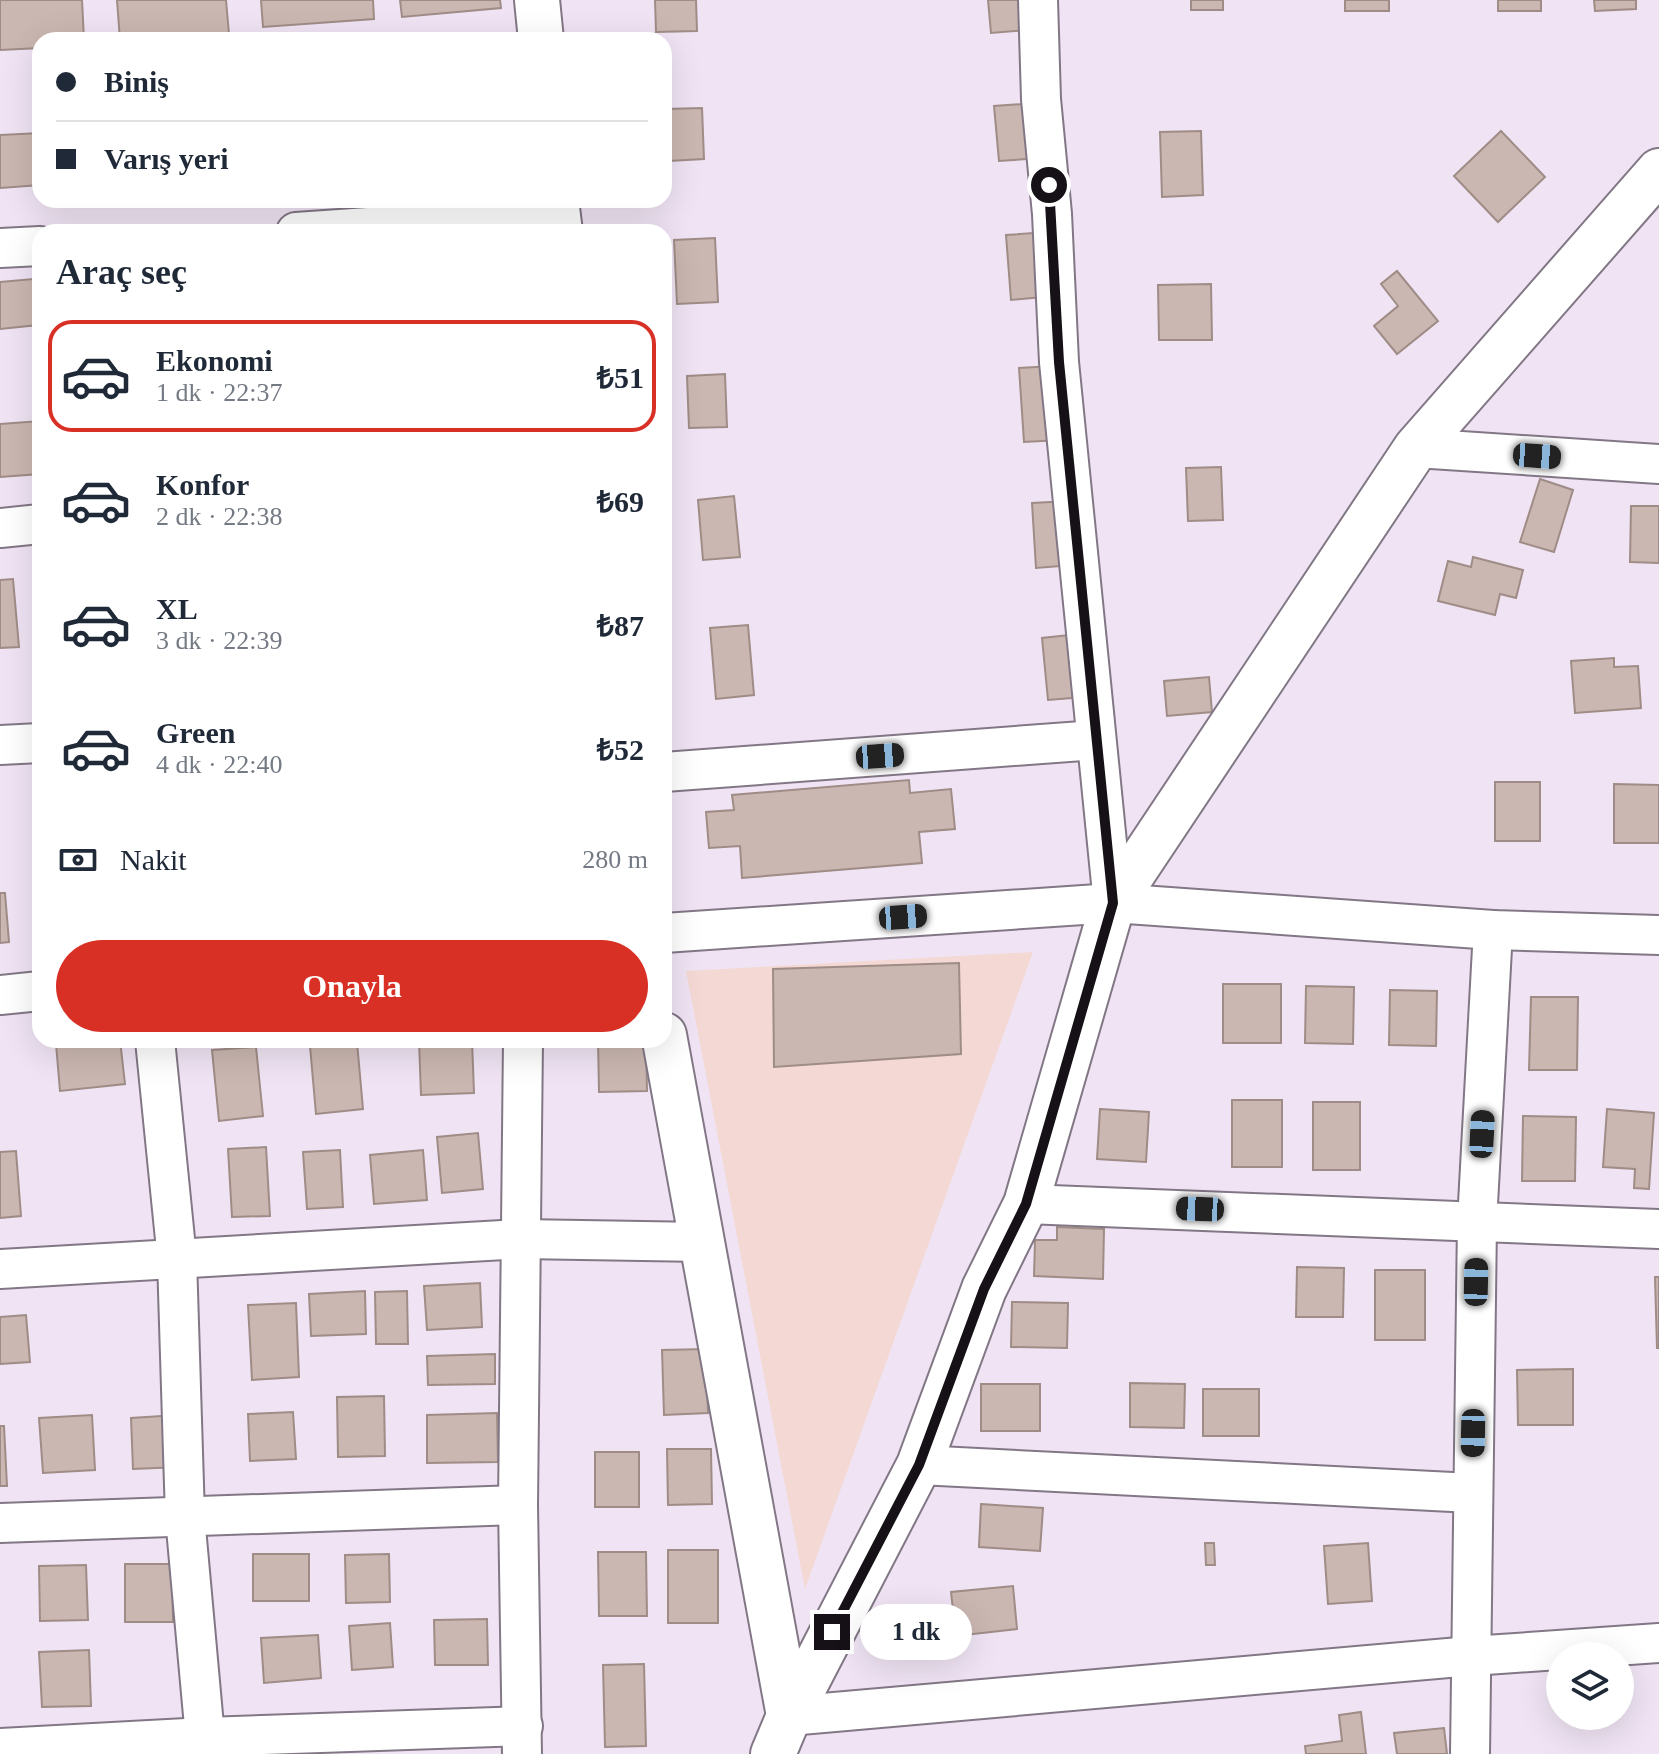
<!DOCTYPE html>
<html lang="tr">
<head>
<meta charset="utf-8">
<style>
	:root { --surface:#fff; --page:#f6f6f7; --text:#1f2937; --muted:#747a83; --line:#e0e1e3; --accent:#d93025 }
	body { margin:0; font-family:Georgia,serif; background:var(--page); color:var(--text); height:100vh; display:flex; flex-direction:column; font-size:30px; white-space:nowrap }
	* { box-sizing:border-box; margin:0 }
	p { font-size:26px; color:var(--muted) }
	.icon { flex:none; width:44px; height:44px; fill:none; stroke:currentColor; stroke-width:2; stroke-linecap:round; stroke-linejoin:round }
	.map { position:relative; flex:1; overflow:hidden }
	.drawer { position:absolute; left:32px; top:224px; width:640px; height:824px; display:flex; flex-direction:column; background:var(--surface); border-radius:24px; box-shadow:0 8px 32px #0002 }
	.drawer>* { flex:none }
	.guide { position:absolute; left:32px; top:32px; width:640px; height:176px; border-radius:24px; box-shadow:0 8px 32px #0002; display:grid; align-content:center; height:176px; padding:0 24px; background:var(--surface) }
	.fabs { position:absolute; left:1546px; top:1642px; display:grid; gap:16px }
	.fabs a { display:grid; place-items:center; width:88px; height:88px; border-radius:50%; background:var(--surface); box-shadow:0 8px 32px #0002; font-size:40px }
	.end { position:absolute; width:36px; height:36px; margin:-18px; border:10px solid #151116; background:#fff; box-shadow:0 0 0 4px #fff }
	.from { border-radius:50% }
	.bubble { position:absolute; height:56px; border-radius:28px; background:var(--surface); box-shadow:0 8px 32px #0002; font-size:26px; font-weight:700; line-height:56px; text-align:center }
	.car { position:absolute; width:24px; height:48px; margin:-24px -12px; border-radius:10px; box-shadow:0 0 6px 2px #0007; background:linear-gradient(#222 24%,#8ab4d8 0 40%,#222 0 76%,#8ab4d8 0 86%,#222 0) }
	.guide b { display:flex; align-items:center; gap:28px; height:76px; font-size:30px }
	.guide b+b { border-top:2px solid var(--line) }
	.guide i { width:20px; height:20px; background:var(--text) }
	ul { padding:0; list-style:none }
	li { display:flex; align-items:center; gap:24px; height:112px; margin:0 16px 12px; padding:0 8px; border:4px solid transparent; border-radius:24px }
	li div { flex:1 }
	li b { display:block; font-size:30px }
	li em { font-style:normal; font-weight:700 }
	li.on { border-color:var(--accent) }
	li>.icon { width:72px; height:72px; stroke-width:1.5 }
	h2 { padding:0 24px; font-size:36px; line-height:96px }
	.pay { display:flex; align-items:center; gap:20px; height:88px; padding:0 24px; font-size:30px }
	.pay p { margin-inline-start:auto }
	.cta { display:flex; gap:16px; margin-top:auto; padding:16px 24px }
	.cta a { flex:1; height:92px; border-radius:48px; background:var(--accent); color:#fff; font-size:32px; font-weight:700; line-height:92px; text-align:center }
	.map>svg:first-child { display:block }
	.education { fill:#f3d8d4 }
	.building { fill:#cbb7b1; stroke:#9f8c86; stroke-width:2 }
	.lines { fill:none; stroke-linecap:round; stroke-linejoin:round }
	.minor-casing { stroke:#827785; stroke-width:42 }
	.tertiary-casing { stroke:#827785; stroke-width:48 }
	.minor { stroke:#fff; stroke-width:38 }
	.tertiary { stroke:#fff; stroke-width:44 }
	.route { stroke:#151116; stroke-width:10 }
</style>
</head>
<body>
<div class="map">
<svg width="1659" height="1754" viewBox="0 0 1659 1754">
	<rect width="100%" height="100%" fill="#f0e4f4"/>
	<path class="education" d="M1033 952 805 1589 686 971Z"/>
	<g class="building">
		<path d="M0 0H82L84 40H40V48L0 50Z"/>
		<path d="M117 0H226L229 34 120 40Z"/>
		<path d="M261 0H373L374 19 263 27Z"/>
		<path d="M400 0H500L501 8 402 17Z"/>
		<path d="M655 0H696L697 31 656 32Z"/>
		<path d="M988 0H1025L1028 30 991 33Z"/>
		<rect x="1191" y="0" width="32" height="10"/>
		<rect x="1345" y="0" width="44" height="11"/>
		<rect x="1498" y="0" width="43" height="11"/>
		<path d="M1594 0H1636V9L1595 11Z"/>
		<path d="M1037 103 1041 158 999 161 994 106Z"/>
		<path d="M702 108 704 159 669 161 666 109Z"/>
		<path d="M1201 131 1203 195 1162 197 1160 132Z"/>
		<path d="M1501 131 1545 177 1498 222 1454 176Z"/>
		<path d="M40 133V185L0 188V135Z"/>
		<path d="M1048 232 1054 296 1011 300 1006 235Z"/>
		<path d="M715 238 718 302 677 304 674 240Z"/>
		<path d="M1397 271 1438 321 1397 354 1374 326 1398 306 1381 284Z"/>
		<path d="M33 279 38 325 0 329V282Z"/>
		<path d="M1211 284 1212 340H1159L1158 285Z"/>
		<path d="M1054 366 1060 440 1024 442 1019 368Z"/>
		<path d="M725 374 727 427 689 428 687 376Z"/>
		<path d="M40 421V474L0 477V424Z"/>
		<path d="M1221 467 1223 520 1188 521 1186 468Z"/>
		<path d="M1540 479 1573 490 1554 552 1520 542Z"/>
		<path d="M734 496 740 557 703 560 698 500Z"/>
		<path d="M1069 501 1073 565 1036 568 1032 503Z"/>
		<path d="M1631 506H1659V563L1630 562Z"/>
		<path d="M1473 557 1523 570 1516 598 1500 594 1495 615 1438 601 1448 561 1471 567Z"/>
		<path d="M13 579 19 647 0 648V580Z"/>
		<path d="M748 625 754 695 716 699 710 628Z"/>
		<path d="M1078 634 1084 697 1048 700 1042 638Z"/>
		<path d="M1614 658V667L1638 666 1641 708 1575 713 1571 661Z"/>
		<path d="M1209 677 1212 712 1167 716 1164 681Z"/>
		<path d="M909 780 910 793 951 789 955 829 919 832 922 863 742 878 740 846 709 848 706 812 734 810 732 795Z"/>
		<rect x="1495" y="782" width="45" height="59"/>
		<path d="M1614 784 1659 785V843H1614Z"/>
		<path d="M0 893H5L9 942 0 943Z"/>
		<path d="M959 963 961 1054 774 1067 773 969Z"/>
		<rect x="1223" y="984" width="58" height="59"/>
		<path d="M1306 986 1354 987 1353 1044 1305 1043Z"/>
		<path d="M1390 990 1437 991 1436 1046 1389 1045Z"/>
		<path d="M1531 997H1578L1577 1070H1529Z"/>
		<path d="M94 1040H120L125 1084 60 1091 56 1044Z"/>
		<path d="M419 1040H472L474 1093 421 1095Z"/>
		<path d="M598 1040H646L647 1091 599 1092Z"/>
		<path d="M357 1042 363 1109 316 1114 310 1046Z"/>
		<path d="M256 1047 263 1116 219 1121 212 1050Z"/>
		<rect x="1232" y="1100" width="50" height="67"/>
		<rect x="1313" y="1102" width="47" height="68"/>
		<path d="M1100 1109 1149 1112 1146 1162 1097 1159Z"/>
		<path d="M1607 1109 1654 1113 1649 1189 1634 1188 1635 1169 1603 1167Z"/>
		<path d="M1523 1116 1576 1117 1575 1181H1522Z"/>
		<path d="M478 1133 483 1189 442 1193 437 1137Z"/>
		<path d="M266 1147 270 1216 232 1217 228 1149Z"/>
		<path d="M340 1150 343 1207 307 1209 303 1152Z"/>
		<path d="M423 1150 427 1200 374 1204 370 1155Z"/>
		<path d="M16 1151 21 1216 0 1218V1152Z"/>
		<path d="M1057 1227 1104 1229 1103 1279 1034 1276 1035 1240H1057Z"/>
		<path d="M1297 1267 1344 1268 1343 1317H1296Z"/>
		<rect x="1375" y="1270" width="50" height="70"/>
		<path d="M1655 1277H1659V1348H1657Z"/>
		<path d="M480 1283 482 1327 427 1330 424 1286Z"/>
		<path d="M365 1291 366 1334 311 1336 309 1294Z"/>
		<path d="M407 1291 408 1344H376L375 1292Z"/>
		<path d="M1012 1302 1068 1303 1067 1348 1011 1347Z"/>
		<path d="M296 1303 299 1377 252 1380 248 1305Z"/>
		<path d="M26 1315 30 1362 0 1364V1317Z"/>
		<path d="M706 1349 708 1413 664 1415 662 1350Z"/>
		<path d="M495 1354V1384L428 1385 427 1356Z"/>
		<path d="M1573 1369V1425H1518L1517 1370Z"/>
		<path d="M1130 1383 1185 1384 1184 1428 1130 1427Z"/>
		<rect x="981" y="1384" width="59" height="47"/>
		<rect x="1203" y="1389" width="56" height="47"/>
		<path d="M384 1396 385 1456 338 1457 337 1397Z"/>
		<path d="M293 1412 296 1459 250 1461 248 1414Z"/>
		<path d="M497 1413 498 1462 427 1463V1415Z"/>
		<path d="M92 1415 95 1470 43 1473 39 1418Z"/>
		<path d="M177 1415 180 1467 133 1469 131 1418Z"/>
		<path d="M0 1426H4L7 1486H0Z"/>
		<path d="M667 1449H711L712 1504 668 1505Z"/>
		<rect x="595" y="1452" width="44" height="55"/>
		<path d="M981 1504 1043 1508 1040 1551 979 1547Z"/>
		<path d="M1205 1543H1214L1215 1565H1206Z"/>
		<path d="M1368 1543 1372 1601 1328 1604 1324 1546Z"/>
		<rect x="668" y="1550" width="50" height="73"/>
		<path d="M598 1552H646L647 1616H599Z"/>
		<rect x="253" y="1554" width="56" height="47"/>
		<path d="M389 1554 390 1602 346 1603 345 1555Z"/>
		<path d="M125 1564H172L173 1622H125Z"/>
		<path d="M86 1565 88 1620 40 1621 39 1566Z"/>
		<path d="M1013 1586 1017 1629 956 1636 951 1592Z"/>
		<path d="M487 1619 488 1665H435L434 1620Z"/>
		<path d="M390 1623 393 1667 352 1670 349 1626Z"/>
		<path d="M318 1635 321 1678 264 1683 261 1638Z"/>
		<path d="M89 1650 91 1706 42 1707 39 1652Z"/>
		<path d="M644 1664 646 1746 605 1747 603 1665Z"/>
		<path d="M1361 1712 1366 1754H1306L1305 1746 1342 1741 1339 1715Z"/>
		<path d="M1444 1728 1447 1754H1397L1394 1733Z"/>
	</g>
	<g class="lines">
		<g class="minor-casing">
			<g id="minor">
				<path d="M1038 0 1041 99 1052 214 1059 362 1113 903"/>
				<path d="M296 232 558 214"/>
				<path d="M0 248 40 246"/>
				<path d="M1416 448 1659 464"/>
				<path d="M0 528 40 524"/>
				<path d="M0 745 40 743"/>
				<path d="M664 772 1096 740"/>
				<path d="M664 933 1113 903 1493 930 1659 935"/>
				<path d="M0 995 40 991"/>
				<path d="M155 1040 177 1259 185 1517 205 1737"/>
				<path d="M1026 1204 1659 1229"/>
				<path d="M0 1269 521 1239 703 1242"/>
				<path d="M919 1465 1472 1493"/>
				<path d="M0 1523 518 1505"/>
				<path d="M789 1716 1471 1656 1659 1643"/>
				<path d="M0 1748 205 1737 523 1726"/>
				<path d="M522 1754 518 1505 523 1040"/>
				<path d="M1470 1754 1477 1222 1493 930"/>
			</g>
		</g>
		<g class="tertiary-casing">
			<g id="tertiary">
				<path d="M537 0 541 40"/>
				<path d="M556 200 560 232"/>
				<path d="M664 1035 789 1716"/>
				<path d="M773 1754 789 1716 919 1465 984 1289 1026 1204 1113 903 1416 448 1659 171"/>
			</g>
		</g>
		<use href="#minor" class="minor"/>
		<use href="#tertiary" class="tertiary"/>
	</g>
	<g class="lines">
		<path class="route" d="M832 1632 919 1465 984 1289 1026 1204 1113 903 1059 362 1049 185"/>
	</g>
</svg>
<div class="fabs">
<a><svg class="icon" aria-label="layers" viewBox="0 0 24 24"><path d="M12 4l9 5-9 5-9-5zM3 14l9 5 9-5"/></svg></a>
</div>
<i class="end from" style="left:1049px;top:185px"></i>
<i class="end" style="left:832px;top:1632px"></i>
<div class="bubble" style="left:860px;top:1604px;width:112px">1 dk</div>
<i class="car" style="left:1537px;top:456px;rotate:94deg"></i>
<i class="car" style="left:880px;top:756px;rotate:86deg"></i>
<i class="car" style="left:903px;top:917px;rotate:86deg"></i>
<i class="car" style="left:1482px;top:1134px;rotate:3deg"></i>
<i class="car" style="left:1200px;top:1209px;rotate:272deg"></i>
<i class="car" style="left:1476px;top:1282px;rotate:1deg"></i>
<i class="car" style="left:1473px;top:1433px;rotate:181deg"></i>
<div class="guide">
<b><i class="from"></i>Biniş</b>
<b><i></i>Varış yeri</b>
</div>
<section class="drawer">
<h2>Araç seç</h2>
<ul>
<li class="on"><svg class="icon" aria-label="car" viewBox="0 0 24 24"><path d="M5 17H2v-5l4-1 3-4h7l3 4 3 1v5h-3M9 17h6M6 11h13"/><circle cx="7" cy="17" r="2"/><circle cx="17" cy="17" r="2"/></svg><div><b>Ekonomi</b><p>1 dk · 22:37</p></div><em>₺51</em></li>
<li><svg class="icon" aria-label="car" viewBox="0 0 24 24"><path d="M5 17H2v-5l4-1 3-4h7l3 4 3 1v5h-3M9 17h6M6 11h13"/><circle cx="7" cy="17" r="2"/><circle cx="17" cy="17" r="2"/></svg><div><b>Konfor</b><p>2 dk · 22:38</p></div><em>₺69</em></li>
<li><svg class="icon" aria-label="car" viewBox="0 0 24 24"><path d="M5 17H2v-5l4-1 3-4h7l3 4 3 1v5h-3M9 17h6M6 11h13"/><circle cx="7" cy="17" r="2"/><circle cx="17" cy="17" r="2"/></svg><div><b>XL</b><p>3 dk · 22:39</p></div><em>₺87</em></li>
<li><svg class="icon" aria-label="car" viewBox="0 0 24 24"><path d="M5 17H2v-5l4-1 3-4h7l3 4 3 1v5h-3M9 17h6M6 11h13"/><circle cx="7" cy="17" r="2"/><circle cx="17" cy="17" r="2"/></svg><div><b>Green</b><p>4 dk · 22:40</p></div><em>₺52</em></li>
</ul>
<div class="pay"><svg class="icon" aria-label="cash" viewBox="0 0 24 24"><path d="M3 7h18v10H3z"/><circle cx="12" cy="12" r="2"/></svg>Nakit<p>280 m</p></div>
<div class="cta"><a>Onayla</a></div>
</section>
</div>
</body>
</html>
